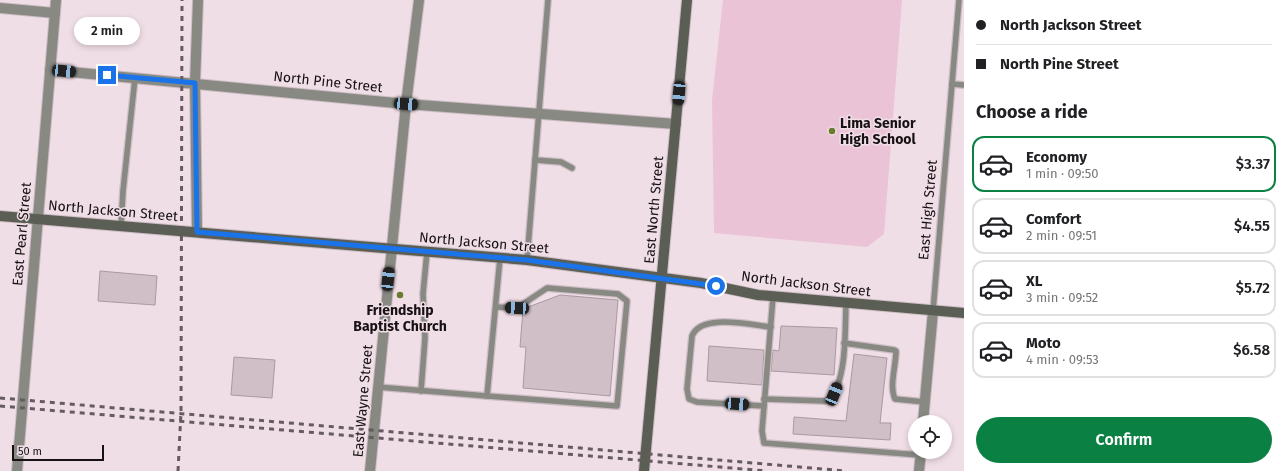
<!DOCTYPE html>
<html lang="en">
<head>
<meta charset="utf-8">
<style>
	:root { --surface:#fff; --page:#f2f2f2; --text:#202124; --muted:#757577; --line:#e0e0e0; --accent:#0b8043 }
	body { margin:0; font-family:"Fira Sans",sans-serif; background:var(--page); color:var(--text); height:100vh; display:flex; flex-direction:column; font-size:15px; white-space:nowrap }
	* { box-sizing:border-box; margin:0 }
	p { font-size:13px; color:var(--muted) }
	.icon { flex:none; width:22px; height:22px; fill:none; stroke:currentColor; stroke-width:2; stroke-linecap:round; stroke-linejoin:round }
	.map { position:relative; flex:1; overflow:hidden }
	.sheet { display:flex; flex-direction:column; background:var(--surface); width:320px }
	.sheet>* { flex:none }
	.hud { display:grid; align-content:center; height:88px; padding:0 12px; background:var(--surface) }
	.buttons { position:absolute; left:908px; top:415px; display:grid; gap:8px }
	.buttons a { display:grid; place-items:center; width:44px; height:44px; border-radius:50%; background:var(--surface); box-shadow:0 2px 6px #0003; font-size:20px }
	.scale { position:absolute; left:12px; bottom:10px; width:92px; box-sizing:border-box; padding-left:4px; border:2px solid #171114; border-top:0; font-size:11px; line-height:14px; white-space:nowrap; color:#171114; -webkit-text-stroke:3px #f0dee6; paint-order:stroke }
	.end { position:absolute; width:18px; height:18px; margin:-9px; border:5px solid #1a73e8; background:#fff; box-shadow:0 0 0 2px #fff }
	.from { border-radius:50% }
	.bubble { position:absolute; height:28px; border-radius:14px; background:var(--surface); box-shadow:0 2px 6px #0003; font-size:13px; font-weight:600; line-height:28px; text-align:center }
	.car { position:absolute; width:12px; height:24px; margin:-12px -6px; border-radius:5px; box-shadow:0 0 3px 1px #0007; background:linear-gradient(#222 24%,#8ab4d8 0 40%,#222 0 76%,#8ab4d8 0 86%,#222 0) }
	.hud b { display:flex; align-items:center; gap:14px; height:38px; font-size:15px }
	.hud b+b { border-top:1px solid var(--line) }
	.hud i { width:10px; height:10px; background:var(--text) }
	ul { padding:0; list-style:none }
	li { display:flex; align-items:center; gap:12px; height:56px; margin:0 8px 6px; padding:0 4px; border:2px solid var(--line); border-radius:12px }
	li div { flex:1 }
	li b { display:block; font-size:15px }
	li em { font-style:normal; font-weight:600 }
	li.current { border-color:var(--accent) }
	li>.icon { width:36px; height:36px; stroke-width:1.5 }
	h2 { padding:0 12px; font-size:18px; line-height:48px }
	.action { display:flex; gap:8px; margin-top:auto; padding:8px 12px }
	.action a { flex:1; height:46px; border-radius:24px; background:var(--accent); color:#fff; font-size:16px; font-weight:600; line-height:46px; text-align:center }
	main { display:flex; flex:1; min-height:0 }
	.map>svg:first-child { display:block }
	.green { fill:#ebc3d6 }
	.building { fill:#d1bfc7; stroke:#aa99a1 }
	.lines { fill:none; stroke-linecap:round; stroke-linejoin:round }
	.lane-casing { stroke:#cdbdc4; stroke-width:8 }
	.street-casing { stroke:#cdbdc4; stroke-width:12 }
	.secondary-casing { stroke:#cdbdc4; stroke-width:12 }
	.lane { stroke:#878982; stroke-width:5.5 }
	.street { stroke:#878982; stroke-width:10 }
	.secondary { stroke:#5b5e54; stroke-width:10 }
	.rail { stroke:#655b60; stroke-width:3; stroke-dasharray:5 5; stroke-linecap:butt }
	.route { stroke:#1a73e8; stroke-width:5 }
	.poi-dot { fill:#6a7c2b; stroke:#f0dee6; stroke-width:1.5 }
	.labels { text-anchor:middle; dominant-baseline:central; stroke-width:3; stroke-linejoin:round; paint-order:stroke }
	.street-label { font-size:14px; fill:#171114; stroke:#f0dee6 }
	.poi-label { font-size:14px; font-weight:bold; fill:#171114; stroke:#f0dee6; text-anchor:start }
</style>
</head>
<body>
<main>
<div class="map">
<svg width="964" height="471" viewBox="0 0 964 471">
	<rect width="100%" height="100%" fill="#f0dee6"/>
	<path class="green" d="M723 0H902L884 234 867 247 714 233 712 100Z"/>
	<g class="building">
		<path d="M100 271 157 276 155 305 98 301Z"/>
		<path d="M560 295 618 300 610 396 523 388 526 347H520L523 309Z"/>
		<path d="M781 326 837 328 834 375 771 371 773 350 779 351Z"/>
		<path d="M709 346 764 350 762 385 707 381Z"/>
		<path d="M854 354 887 358 880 423H891L890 440 793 434 794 417 846 421Z"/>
		<path d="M234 357 275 360 272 398 231 395Z"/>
	</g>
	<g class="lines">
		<g class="lane-casing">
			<g id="lane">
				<path d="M952 84 964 85"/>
				<path d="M535 160 561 162 572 168"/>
				<path d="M121 226 123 191 135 78"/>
				<path d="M527 260 548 0"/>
				<path d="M773 297 762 431 764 443 920 455"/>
				<path d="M933 311 959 0"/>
				<path d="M844 343 894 350 896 351C896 366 889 386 895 399L925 402"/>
				<path d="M378 387 487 396 500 258"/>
				<path d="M421 391 425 338 423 294 427 252"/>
				<path d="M487 396 617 406 627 301 618 294 547 288 517 308 496 307"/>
				<path d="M764 399 825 401 830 399C847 379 845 330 846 303"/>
				<path d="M764 406 697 402 689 399 687 389 692 336C701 313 750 325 771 327"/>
			</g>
		</g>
		<g class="street-casing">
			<g id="street">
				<path d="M0 8 55 13"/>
				<path d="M50 70 406 104 676 124"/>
				<path d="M197 232 195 83 198 0"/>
				<path d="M923 422 933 311"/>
				<path d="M17 471 56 0"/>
				<path d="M370 471 406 104 419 0"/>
				<path d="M919 471 921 452"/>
			</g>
		</g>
		<g class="secondary-casing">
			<g id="secondary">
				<path d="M0 216 527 260 701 283 758 295 964 313"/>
				<path d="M644 471 687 0"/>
			</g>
		</g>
		<use href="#lane" class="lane"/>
		<use href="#street" class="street"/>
		<use href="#secondary" class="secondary"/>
		<g class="rail">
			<path d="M0 398 846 471"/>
			<path d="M0 406 767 471"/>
			<path d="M178 471 181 412 182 0"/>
		</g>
	</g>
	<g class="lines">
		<path class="route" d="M107 75 195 83 197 232 527 260 716 286"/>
	</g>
	<g class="poi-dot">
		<circle cx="832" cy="131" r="4"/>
		<circle cx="400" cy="295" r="4"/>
	</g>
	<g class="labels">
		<g class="street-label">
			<text transform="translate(328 82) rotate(6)">North Pine Street</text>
			<text transform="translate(654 210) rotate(-85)">East North Street</text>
			<text transform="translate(928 210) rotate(-85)">East High Street</text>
			<text transform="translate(113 211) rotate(5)">North Jackson Street</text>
			<text transform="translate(22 234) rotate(-85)">East Pearl Street</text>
			<text transform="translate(484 243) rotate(5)">North Jackson Street</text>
			<text transform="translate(806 284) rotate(7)">North Jackson Street</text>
			<text transform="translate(363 401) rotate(-85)">East Wayne Street</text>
		</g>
		<g class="poi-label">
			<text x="840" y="123">Lima Senior<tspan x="840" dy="16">High School</tspan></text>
			<text x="400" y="310" text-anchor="middle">Friendship<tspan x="400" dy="16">Baptist Church</tspan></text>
		</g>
	</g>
</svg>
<div class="buttons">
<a><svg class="icon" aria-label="locate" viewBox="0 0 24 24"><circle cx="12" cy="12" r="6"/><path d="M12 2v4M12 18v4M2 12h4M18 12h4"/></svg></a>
</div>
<div class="scale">50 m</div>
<i class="end from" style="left:716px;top:286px"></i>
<i class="end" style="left:107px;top:75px"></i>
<div class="bubble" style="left:74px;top:17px;width:66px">2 min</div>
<i class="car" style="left:64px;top:71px;rotate:95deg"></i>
<i class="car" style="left:679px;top:93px;rotate:185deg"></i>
<i class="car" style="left:406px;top:104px;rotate:94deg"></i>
<i class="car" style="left:388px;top:279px;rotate:6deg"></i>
<i class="car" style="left:517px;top:308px;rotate:273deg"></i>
<i class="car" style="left:834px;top:394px;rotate:22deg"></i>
<i class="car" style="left:737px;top:404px;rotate:94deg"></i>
</div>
<section class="sheet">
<div class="hud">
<b><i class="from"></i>North Jackson Street</b>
<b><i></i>North Pine Street</b>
</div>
<h2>Choose a ride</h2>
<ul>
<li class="current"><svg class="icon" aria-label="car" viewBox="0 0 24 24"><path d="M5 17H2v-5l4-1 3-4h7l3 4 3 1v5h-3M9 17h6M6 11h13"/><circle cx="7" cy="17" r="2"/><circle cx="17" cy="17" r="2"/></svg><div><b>Economy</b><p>1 min · 09:50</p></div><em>$3.37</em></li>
<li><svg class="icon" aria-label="car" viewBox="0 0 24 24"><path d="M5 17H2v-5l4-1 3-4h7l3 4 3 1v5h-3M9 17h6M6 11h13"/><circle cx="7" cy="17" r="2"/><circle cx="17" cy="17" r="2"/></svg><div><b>Comfort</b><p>2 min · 09:51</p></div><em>$4.55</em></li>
<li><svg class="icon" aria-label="car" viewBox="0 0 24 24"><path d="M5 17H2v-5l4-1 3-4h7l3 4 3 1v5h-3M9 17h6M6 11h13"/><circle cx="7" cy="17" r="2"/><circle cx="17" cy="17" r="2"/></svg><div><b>XL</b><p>3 min · 09:52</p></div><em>$5.72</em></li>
<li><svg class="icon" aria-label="car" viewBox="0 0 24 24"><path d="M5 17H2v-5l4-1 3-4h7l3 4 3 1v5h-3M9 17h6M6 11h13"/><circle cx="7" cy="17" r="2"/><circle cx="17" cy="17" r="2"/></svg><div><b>Moto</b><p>4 min · 09:53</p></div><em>$6.58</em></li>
</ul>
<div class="action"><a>Confirm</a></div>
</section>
</main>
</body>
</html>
